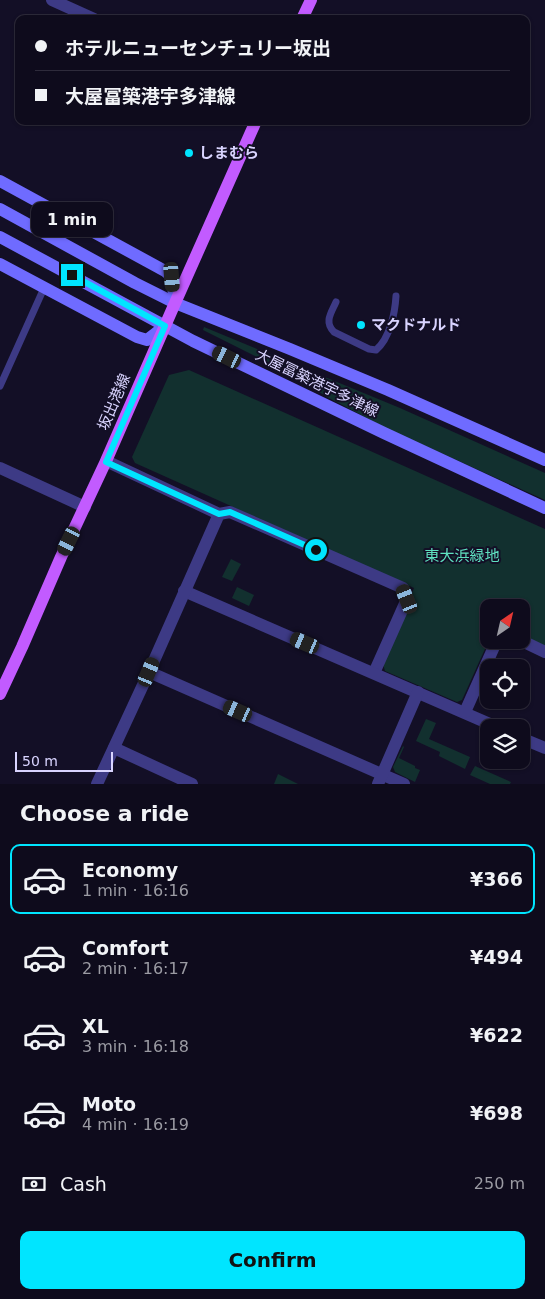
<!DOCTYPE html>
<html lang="en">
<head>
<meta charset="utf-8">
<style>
	:root { --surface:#0e0b1c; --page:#171425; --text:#f1f3f6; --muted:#9b9ba3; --line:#2e2b3b; --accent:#00e5ff }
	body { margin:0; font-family:"DejaVu Sans","Noto Sans JP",sans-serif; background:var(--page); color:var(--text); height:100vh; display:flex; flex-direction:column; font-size:19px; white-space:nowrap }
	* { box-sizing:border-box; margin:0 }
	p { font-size:16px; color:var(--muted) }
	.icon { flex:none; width:28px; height:28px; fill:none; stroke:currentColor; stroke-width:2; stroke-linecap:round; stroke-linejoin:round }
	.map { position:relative; height:784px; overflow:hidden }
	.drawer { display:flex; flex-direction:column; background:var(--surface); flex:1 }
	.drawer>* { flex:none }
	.banner { position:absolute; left:15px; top:15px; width:515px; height:110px; border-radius:10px; box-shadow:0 1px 4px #0004,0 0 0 1px var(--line); display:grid; align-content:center; height:110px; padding:0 20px; background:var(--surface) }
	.needle { width:32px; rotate:34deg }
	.fabs { position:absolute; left:480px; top:599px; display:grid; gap:10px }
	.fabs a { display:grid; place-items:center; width:50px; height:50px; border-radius:10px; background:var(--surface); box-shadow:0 1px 4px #0004,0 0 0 1px var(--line); font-size:25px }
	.scale { position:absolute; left:15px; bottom:12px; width:98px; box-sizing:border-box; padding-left:5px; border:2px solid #d9d4ff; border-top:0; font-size:14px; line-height:18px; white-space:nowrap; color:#d9d4ff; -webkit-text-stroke:4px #130f26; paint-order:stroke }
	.end { position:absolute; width:22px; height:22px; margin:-11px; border:6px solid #00e5ff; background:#111; box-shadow:0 0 0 2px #111 }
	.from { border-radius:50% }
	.bubble { position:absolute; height:35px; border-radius:10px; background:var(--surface); box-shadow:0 1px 4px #0004,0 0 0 1px var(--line); font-size:16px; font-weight:600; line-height:35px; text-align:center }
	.car { position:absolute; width:15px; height:30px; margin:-15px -8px; border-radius:6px; box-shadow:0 0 4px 1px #0007; background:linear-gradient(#222 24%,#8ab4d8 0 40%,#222 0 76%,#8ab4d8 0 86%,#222 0) }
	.banner b { display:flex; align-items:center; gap:18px; height:48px; font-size:19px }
	.banner b+b { border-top:1px solid var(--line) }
	.banner i { width:12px; height:12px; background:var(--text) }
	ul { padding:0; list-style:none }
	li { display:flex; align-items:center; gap:15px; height:70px; margin:0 10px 8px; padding:0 10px; border:2px solid transparent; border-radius:10px }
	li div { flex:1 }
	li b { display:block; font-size:19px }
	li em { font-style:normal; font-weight:600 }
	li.on { border-color:var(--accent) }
	li>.icon { width:45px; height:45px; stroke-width:1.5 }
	h2 { padding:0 20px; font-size:22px; line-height:60px }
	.pay { display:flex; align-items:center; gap:12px; height:55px; padding:0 20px; font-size:19px }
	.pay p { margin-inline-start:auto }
	.primary-button { display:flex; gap:10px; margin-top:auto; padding:10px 20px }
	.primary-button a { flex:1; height:58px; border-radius:10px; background:var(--accent); color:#111; font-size:20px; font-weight:600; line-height:58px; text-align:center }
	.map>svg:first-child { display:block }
	.green { fill:#12302f }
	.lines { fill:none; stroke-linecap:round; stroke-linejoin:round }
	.lane { stroke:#3d3a85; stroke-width:7 }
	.street { stroke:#3d3a85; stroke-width:12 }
	.secondary { stroke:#6f6bff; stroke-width:12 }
	.primary { stroke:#c25bff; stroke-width:12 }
	.route { stroke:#00e5ff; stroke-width:6 }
	.poi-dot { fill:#00e5ff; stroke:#130f26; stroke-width:2 }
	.labels { text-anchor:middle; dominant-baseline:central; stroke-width:4; stroke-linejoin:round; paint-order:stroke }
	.poi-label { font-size:15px; font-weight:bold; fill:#d9d4ff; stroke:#130f26; text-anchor:start }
	.street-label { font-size:15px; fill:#d9d4ff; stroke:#130f26 }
	.park-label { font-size:15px; fill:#5fe0c0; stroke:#130f26 }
</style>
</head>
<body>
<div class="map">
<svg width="545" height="784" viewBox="0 0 545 784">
	<rect width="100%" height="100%" fill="#130f26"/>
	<g class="green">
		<path d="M204 327 400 408 545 473V500L388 429 327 397 291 374 203 330Z"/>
		<path d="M189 370 545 529V648L521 637V608H489V640L462 700 457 702 385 671 383 664 414 588 135 463 132 457 169 375Z"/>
		<path d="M231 559 241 564 232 581 222 577Z"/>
		<path d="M237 587 254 595 249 606 232 598Z"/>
		<path d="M426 719 436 723 429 739 470 757 465 769 439 756 440 752 416 741Z"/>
		<path d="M403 746 404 747 399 758 415 766V768L420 770 415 782 395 772 393 767Z"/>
		<path d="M475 766 511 782 510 784H490L470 775Z"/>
		<path d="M278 774 298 784H274Z"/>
	</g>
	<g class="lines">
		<g class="lane">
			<path d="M336 302C331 313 324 322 334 332L369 349 376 350C390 338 395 313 396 296"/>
			<path d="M0 386 44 288"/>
		</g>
		<g class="street">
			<path d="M52 0 94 19"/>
			<path d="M106 461 219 514 230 512 403 588 407 599 374 673"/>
			<path d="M0 468 85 507"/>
			<path d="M184 591 499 728"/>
			<path d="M520 640 545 652"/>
			<path d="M149 672 404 784"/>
			<path d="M465 712 497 640"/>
			<path d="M521 738 545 748"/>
			<path d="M114 748 192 784"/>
			<path d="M97 784 149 672 219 514"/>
			<path d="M378 784 418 692"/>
		</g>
		<g class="secondary">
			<path d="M0 181 165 271 172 277 175 303"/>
			<path d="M0 209 135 283 175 303 290 349 388 390 545 460"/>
			<path d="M0 237 193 341 384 433 545 508"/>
			<path d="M0 264 137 337 147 340 165 326"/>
		</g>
		<g class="primary">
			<path d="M302 19 311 0"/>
			<path d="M0 694 22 647 61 557 106 461 175 303 256 121"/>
		</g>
	</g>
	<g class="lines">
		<path class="route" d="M72 275 165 326 106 462 219 514 230 512 316 550"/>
	</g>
	<g class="poi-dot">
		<circle cx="189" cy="153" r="5"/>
		<circle cx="361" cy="325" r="5"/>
	</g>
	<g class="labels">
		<g class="poi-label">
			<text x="199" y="153">しまむら</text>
			<text x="371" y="325">マクドナルド</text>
		</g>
		<g class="street-label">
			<text transform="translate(317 383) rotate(26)">大屋冨築港宇多津線</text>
			<text transform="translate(114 402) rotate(-67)">坂出港線</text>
		</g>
		<g class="park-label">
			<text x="462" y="556">東大浜緑地</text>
		</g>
	</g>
</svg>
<div class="fabs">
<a><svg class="needle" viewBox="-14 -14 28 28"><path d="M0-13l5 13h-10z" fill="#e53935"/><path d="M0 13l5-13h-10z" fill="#9b9ba3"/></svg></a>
<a><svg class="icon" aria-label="locate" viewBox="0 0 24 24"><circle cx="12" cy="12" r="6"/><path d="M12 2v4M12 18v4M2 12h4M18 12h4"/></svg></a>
<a><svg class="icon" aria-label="layers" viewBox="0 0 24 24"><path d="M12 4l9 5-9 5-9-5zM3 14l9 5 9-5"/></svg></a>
</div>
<div class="scale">50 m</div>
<i class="end from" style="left:316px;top:550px"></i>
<i class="end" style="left:72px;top:275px"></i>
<div class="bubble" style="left:31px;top:202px;width:82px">1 min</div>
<i class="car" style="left:172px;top:277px;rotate:175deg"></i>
<i class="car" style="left:227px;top:357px;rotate:296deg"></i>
<i class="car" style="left:69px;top:541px;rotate:206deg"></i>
<i class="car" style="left:407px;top:599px;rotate:338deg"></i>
<i class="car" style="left:305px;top:643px;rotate:293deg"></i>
<i class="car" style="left:149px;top:672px;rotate:23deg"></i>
<i class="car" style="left:238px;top:711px;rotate:294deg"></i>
<div class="banner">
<b><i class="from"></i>ホテルニューセンチュリー坂出</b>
<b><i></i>大屋冨築港宇多津線</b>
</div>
</div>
<section class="drawer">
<h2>Choose a ride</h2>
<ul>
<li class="on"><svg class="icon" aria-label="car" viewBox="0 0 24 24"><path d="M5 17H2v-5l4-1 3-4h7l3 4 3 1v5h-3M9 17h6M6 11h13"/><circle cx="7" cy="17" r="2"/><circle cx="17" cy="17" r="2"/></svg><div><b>Economy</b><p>1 min · 16:16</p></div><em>¥366</em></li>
<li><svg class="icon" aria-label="car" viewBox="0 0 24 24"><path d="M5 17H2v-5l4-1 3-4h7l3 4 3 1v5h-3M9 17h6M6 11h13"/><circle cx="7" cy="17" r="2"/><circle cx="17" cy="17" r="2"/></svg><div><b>Comfort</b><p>2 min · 16:17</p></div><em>¥494</em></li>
<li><svg class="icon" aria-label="car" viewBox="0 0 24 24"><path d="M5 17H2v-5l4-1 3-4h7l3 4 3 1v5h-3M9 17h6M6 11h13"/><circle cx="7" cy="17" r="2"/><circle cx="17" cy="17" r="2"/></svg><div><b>XL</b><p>3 min · 16:18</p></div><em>¥622</em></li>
<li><svg class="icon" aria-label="car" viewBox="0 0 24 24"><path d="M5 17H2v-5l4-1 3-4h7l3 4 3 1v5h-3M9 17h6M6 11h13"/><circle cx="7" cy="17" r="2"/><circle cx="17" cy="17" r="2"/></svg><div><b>Moto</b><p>4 min · 16:19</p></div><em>¥698</em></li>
</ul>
<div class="pay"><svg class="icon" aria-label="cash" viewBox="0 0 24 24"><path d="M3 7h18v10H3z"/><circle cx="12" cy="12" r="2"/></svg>Cash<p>250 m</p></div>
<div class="primary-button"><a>Confirm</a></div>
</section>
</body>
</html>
